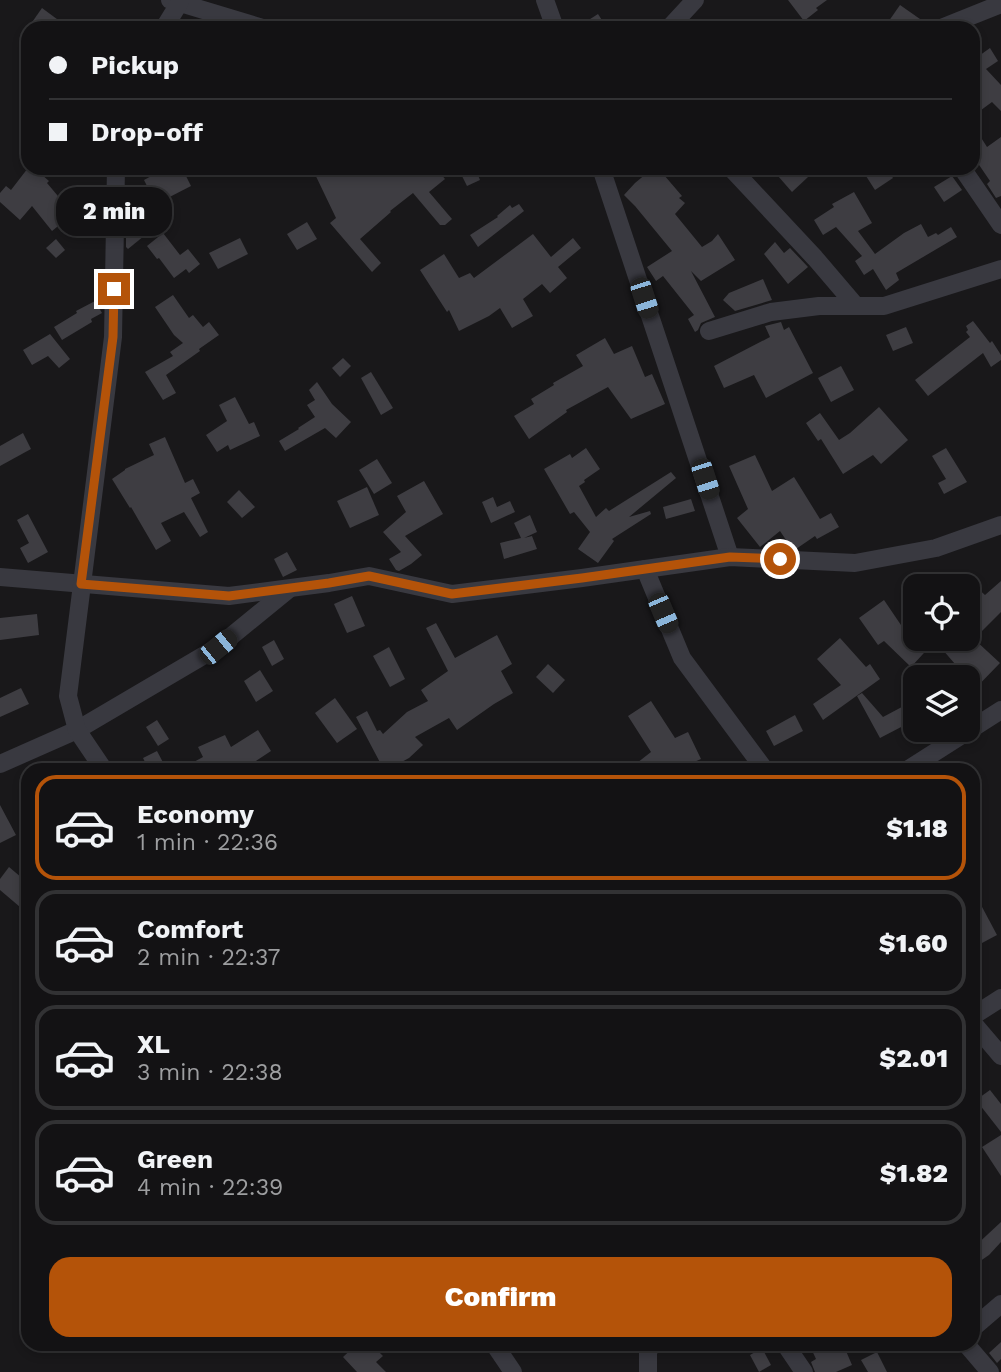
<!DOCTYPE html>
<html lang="en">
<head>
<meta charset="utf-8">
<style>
	:root { --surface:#131214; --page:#1c1b1d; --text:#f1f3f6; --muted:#9d9ea0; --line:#323234; --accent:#b45309 }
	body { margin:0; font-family:"Work Sans",sans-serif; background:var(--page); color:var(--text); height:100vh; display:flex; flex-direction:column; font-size:26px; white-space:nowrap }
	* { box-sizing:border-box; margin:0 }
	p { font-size:23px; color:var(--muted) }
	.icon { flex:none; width:38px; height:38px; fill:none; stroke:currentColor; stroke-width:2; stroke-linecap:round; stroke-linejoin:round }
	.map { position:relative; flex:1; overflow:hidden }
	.drawer { position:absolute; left:21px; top:763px; width:959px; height:588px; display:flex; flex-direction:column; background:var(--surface); border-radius:21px; box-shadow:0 4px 10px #0003,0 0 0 2px var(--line) }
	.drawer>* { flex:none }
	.banner { position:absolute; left:21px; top:21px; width:959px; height:154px; border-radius:21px; box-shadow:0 4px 10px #0003,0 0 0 2px var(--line); display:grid; align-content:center; height:154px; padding:0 28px; background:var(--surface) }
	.buttons { position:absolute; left:903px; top:574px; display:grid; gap:14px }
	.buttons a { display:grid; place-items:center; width:77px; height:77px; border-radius:14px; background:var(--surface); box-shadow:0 4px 10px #0003,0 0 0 2px var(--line); font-size:35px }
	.end { position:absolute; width:32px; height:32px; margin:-16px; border:9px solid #b45309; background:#fff; box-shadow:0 0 0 4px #fff }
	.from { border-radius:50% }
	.bubble { position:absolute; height:49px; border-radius:21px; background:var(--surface); box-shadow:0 4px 10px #0003,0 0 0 2px var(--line); font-size:23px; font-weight:800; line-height:49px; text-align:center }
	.car { position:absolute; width:21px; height:42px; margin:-21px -10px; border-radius:9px; box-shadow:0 0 5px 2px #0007; background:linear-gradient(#222 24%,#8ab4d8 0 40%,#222 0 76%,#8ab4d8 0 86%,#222 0) }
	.banner b { display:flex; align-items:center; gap:24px; height:66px; font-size:26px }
	.banner b+b { border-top:2px solid var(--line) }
	.banner i { width:18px; height:18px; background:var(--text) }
	ul { padding:12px 0 0; list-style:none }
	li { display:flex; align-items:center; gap:21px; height:105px; margin:0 14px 10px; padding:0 14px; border:4px solid var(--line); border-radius:21px }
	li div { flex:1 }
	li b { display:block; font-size:26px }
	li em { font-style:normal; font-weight:800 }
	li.on { border-color:var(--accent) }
	li>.icon { width:63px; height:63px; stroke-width:1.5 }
	.primary-button { display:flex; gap:14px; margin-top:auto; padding:14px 28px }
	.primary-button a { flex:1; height:80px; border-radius:21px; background:var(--accent); color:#fff; font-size:28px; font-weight:800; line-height:80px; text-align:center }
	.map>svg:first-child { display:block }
	.building { fill:#3e3d42 }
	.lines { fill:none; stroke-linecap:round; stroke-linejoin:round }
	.street { stroke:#393940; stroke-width:18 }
	.route { stroke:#b45309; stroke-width:9 }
</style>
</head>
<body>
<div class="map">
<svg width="1001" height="1372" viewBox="0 0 1001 1372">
	<rect width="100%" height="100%" fill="#19181a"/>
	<g class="building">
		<path d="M788 0H827L816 8 818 10 804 21Z"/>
		<path d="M900 5 930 26V28H884Z"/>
		<path d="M42 8 69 28H28Z"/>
		<path d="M598 14 607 28H576Z"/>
		<path d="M990 48 998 61 986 69 1001 85V111L992 102 973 116V55L976 58Z"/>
		<path d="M973 125 987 147 1001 137V196L996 198 987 184 990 181 973 156Z"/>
		<path d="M28 168H34L49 181 47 183 73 214 52 231 32 206 20 220 0 202V193L6 186 11 190Z"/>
		<path d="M166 168H182L191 186 156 204 144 180Z"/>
		<path d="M312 168H436L445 179 429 192 452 219 445 225H440L413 193 390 211 391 212 360 239 381 263 372 272 330 223 336 218Z"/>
		<path d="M475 168 480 180 467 186 461 174Z"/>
		<path d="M653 168H658L682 196 679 198 685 203 675 214 702 247 712 241 718 234 735 260 701 281 691 271 715 317 701 323 698 330 695 332 688 319 694 315 663 276 656 281 647 267 672 251 635 206 624 195 635 183Z"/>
		<path d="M771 168H800L808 177 792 192Z"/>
		<path d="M878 168H886L893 178 875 190 866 176Z"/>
		<path d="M952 176 962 190 944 202 934 187Z"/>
		<path d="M854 192 872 223 858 231 875 254 904 233 921 224 928 237 936 233 938 235 951 227 957 237 896 273 899 280 886 290 873 269 864 275 855 261 862 256 836 227 823 235 814 220 834 207 832 204Z"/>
		<path d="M140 204 146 215 130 224 127 217V211Z"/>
		<path d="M519 204 524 211 478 247 470 235 498 217 497 216 510 205 512 208Z"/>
		<path d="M307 222 317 239 297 250 287 234Z"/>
		<path d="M134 223 144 236 128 249 126 247V229Z"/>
		<path d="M163 233 180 255 188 249 200 264 189 273 186 269 174 278 159 258 157 259 147 246Z"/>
		<path d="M533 234 551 257 573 238 581 248 558 267 567 278 550 293 542 284 523 299 533 316 512 328 500 308 489 316 459 331 449 310 447 312 420 270 444 254 459 278 470 273 474 278Z"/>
		<path d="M240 238 248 254 218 269 209 253Z"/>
		<path d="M56 239 65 250 56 258 46 248Z"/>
		<path d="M775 242 784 253 790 248 808 267 788 284 764 254Z"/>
		<path d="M763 279 772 300 735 311 723 300 729 293Z"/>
		<path d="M173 295 189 318 193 315 203 327 209 322 219 335 199 349 200 351 166 375 176 393 163 400 145 372 173 356 170 352 183 343 174 335 155 307Z"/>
		<path d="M95 301 102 313 91 319 92 322 62 340 54 327 77 313 76 311Z"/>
		<path d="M973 321 990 343 992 341 1001 355V360L991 367 983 353 928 396 915 380 970 337 966 332 968 330 966 326Z"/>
		<path d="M781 322 784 330 789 327 813 373 766 398 754 375 724 388 714 366 770 337 765 326Z"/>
		<path d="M906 327 913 343 893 351 886 335Z"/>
		<path d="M50 334 70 359 59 368 48 356 32 365 23 350Z"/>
		<path d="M605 338 614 354 632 346 645 377 652 374 665 404 631 419 608 387 566 410 567 412 529 439 514 416 534 404 531 399 554 385 553 383 583 366 576 355Z"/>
		<path d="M343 358 351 366 340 377 332 368Z"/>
		<path d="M841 366 854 390 831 402 818 378Z"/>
		<path d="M371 372 393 408 381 415 361 378Z"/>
		<path d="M317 382 332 404 351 422 336 438 325 428 285 451 279 441 299 429 298 428 315 417 307 405 315 400 309 390Z"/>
		<path d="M235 397 249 424 254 422 260 436 230 450 228 445 217 452 206 435 227 421 219 405Z"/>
		<path d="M879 407 908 440 881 464 873 455 843 474 821 439 818 441 806 423 820 413 839 440 850 433Z"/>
		<path d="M23 433 31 449 0 466V446Z"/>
		<path d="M165 437 185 483 193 479 200 493 191 498 208 532 200 537 184 512 161 523 171 541 156 550 131 507 130 508 112 479 125 470V469L154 455 149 444Z"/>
		<path d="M586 448 600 469 584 480 585 482 579 486 596 517 606 508 609 511 671 472 676 478 629 517 650 511 651 514 612 539 614 541 598 563 578 549 590 532 574 512 570 514 544 469 570 454 572 458Z"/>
		<path d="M946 448 967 482 944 494 938 483 946 479 932 456Z"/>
		<path d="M755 455 772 491 794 477 820 519 831 513 839 527 817 539 815 536 796 549H792L780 531 760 547 737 518 748 509 729 466Z"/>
		<path d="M377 459 392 483 374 494 359 470Z"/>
		<path d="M424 481 443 514 405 536 422 555 411 564 399 571 396 570 389 559 401 552 383 532 406 512 397 496Z"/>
		<path d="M367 487 379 515 350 528 337 501Z"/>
		<path d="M239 490 255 507 242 518 227 502Z"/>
		<path d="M493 497 497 507 510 501 515 512 491 523 482 502Z"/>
		<path d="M691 499 695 511 666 519 663 507Z"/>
		<path d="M28 514 48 552 28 563 20 548 29 543 17 520Z"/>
		<path d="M530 515 537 532 524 538 532 536 537 549 504 559 500 543 521 538 514 523Z"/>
		<path d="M287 552 297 570 283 577 274 559Z"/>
		<path d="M1001 581V612L974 639 1000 663 968 696V667L962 672 935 641 911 667 884 641 878 645 859 618 884 600 903 628 915 615V639H968V593L975 586 985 595Z"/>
		<path d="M352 596 365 626 347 633 334 604Z"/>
		<path d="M37 614 39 635 0 640V618Z"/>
		<path d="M436 623 455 658 497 635 512 664 501 671 513 693 494 704 457 730 449 718 415 737 423 745 409 758 387 770H384L356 717 367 711 377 731 380 730 383 734 407 712 428 701 421 690 448 671 426 628Z"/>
		<path d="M840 638 866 667 870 664 880 679 823 720 813 704 841 685 817 659Z"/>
		<path d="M274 640 284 659 272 666 262 647Z"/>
		<path d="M389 647 405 679 390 687 373 656Z"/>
		<path d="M548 664 565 680 553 693 536 677Z"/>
		<path d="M260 670 273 691 256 702 244 681Z"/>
		<path d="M21 688 29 704 0 717V698Z"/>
		<path d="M862 693 883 717 915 700V743L905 725 880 738 857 696Z"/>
		<path d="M335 698 357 729 337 743 315 713Z"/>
		<path d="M651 701 675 738 688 732 701 759 676 770H628L651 752 628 716Z"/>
		<path d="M795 715 803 731 774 746 766 731Z"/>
		<path d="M157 720 169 739 158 746 146 727Z"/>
		<path d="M258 730 271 751 242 770H179L203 757 198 747 225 735 231 747Z"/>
		<path d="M157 751 167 770H149L143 758Z"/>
		<path d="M0 805 16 835 0 843Z"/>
		<path d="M9 867 28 883V898L20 907 0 890V879Z"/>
		<path d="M973 890 997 935 982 943 973 926Z"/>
		<path d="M990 1090 1001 1104V1132L976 1100Z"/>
		<path d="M1001 1135V1176L982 1147Z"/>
		<path d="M1001 1222V1242L989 1255 973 1266V1248Z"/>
		<path d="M1001 1342V1359L997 1363 989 1353Z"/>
		<path d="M357 1344H371L383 1356 376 1362 386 1372H357L343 1357Z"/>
		<path d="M809 1344H843L852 1365 836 1372H815L811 1362 816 1359Z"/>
		<path d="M762 1348 771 1365 759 1372 750 1355Z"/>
		<path d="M877 1352 887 1372H868L861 1360Z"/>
	</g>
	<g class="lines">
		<g class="street">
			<path d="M170 0 263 28"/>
			<path d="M545 0 555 28"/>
			<path d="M164 28 180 2"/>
			<path d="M669 28 695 0"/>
			<path d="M941 28 1001 4"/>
			<path d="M601 168 730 557"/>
			<path d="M731 168 815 258 856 306"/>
			<path d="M962 168 1001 225"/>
			<path d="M709 331 771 312 819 306H884L1001 269"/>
			<path d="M645 569 682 658 765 770"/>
			<path d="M0 577 229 596 329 583 369 576 452 594 582 578 730 557 855 563 936 548 1001 525"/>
			<path d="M0 764 77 730 218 647 289 589"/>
			<path d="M104 770 77 730 68 696 113 337 116 168"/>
			<path d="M907 770 1001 710"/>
			<path d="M973 1016 1001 998"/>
			<path d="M973 1023 1001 1056"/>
			<path d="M973 1328 1001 1304"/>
			<path d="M494 1344 513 1372"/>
			<path d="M785 1344 804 1372"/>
			<path d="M966 1344 990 1372"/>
			<path d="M648 1372V1353L651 1344"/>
		</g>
	</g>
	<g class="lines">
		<path class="route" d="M114 289 113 337 81 584 229 596 329 583 369 576 452 594 582 578 730 557 780 559"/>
	</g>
</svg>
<div class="buttons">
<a><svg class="icon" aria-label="locate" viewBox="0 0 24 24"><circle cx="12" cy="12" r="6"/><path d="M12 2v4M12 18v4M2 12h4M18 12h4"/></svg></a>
<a><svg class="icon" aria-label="layers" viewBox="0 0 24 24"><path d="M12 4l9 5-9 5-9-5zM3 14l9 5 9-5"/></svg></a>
</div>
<i class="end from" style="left:780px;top:559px"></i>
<i class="end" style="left:114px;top:289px"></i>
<div class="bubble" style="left:56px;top:187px;width:116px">2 min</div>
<i class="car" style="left:644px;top:298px;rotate:162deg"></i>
<i class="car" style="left:705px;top:479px;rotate:162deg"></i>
<i class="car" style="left:663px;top:613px;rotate:157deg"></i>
<i class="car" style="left:218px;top:647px;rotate:51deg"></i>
<div class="banner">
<b><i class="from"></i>Pickup</b>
<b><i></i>Drop-off</b>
</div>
<section class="drawer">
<ul>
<li class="on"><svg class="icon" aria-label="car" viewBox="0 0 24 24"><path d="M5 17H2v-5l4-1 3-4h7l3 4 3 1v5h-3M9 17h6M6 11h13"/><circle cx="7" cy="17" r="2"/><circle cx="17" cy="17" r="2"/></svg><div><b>Economy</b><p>1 min · 22:36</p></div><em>$1.18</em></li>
<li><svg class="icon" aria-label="car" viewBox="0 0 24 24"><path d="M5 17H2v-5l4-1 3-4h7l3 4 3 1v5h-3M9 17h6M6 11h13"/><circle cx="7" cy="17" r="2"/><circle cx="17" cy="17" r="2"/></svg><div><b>Comfort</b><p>2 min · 22:37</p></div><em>$1.60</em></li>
<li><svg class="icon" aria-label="car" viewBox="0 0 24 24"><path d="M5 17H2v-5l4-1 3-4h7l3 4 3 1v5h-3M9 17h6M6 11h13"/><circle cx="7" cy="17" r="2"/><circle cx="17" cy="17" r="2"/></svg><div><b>XL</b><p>3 min · 22:38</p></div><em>$2.01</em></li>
<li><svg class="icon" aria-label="car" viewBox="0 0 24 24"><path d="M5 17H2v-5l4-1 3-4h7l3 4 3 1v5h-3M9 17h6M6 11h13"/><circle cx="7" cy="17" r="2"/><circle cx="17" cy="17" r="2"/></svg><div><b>Green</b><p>4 min · 22:39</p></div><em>$1.82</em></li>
</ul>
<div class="primary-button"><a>Confirm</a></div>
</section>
</div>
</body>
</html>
